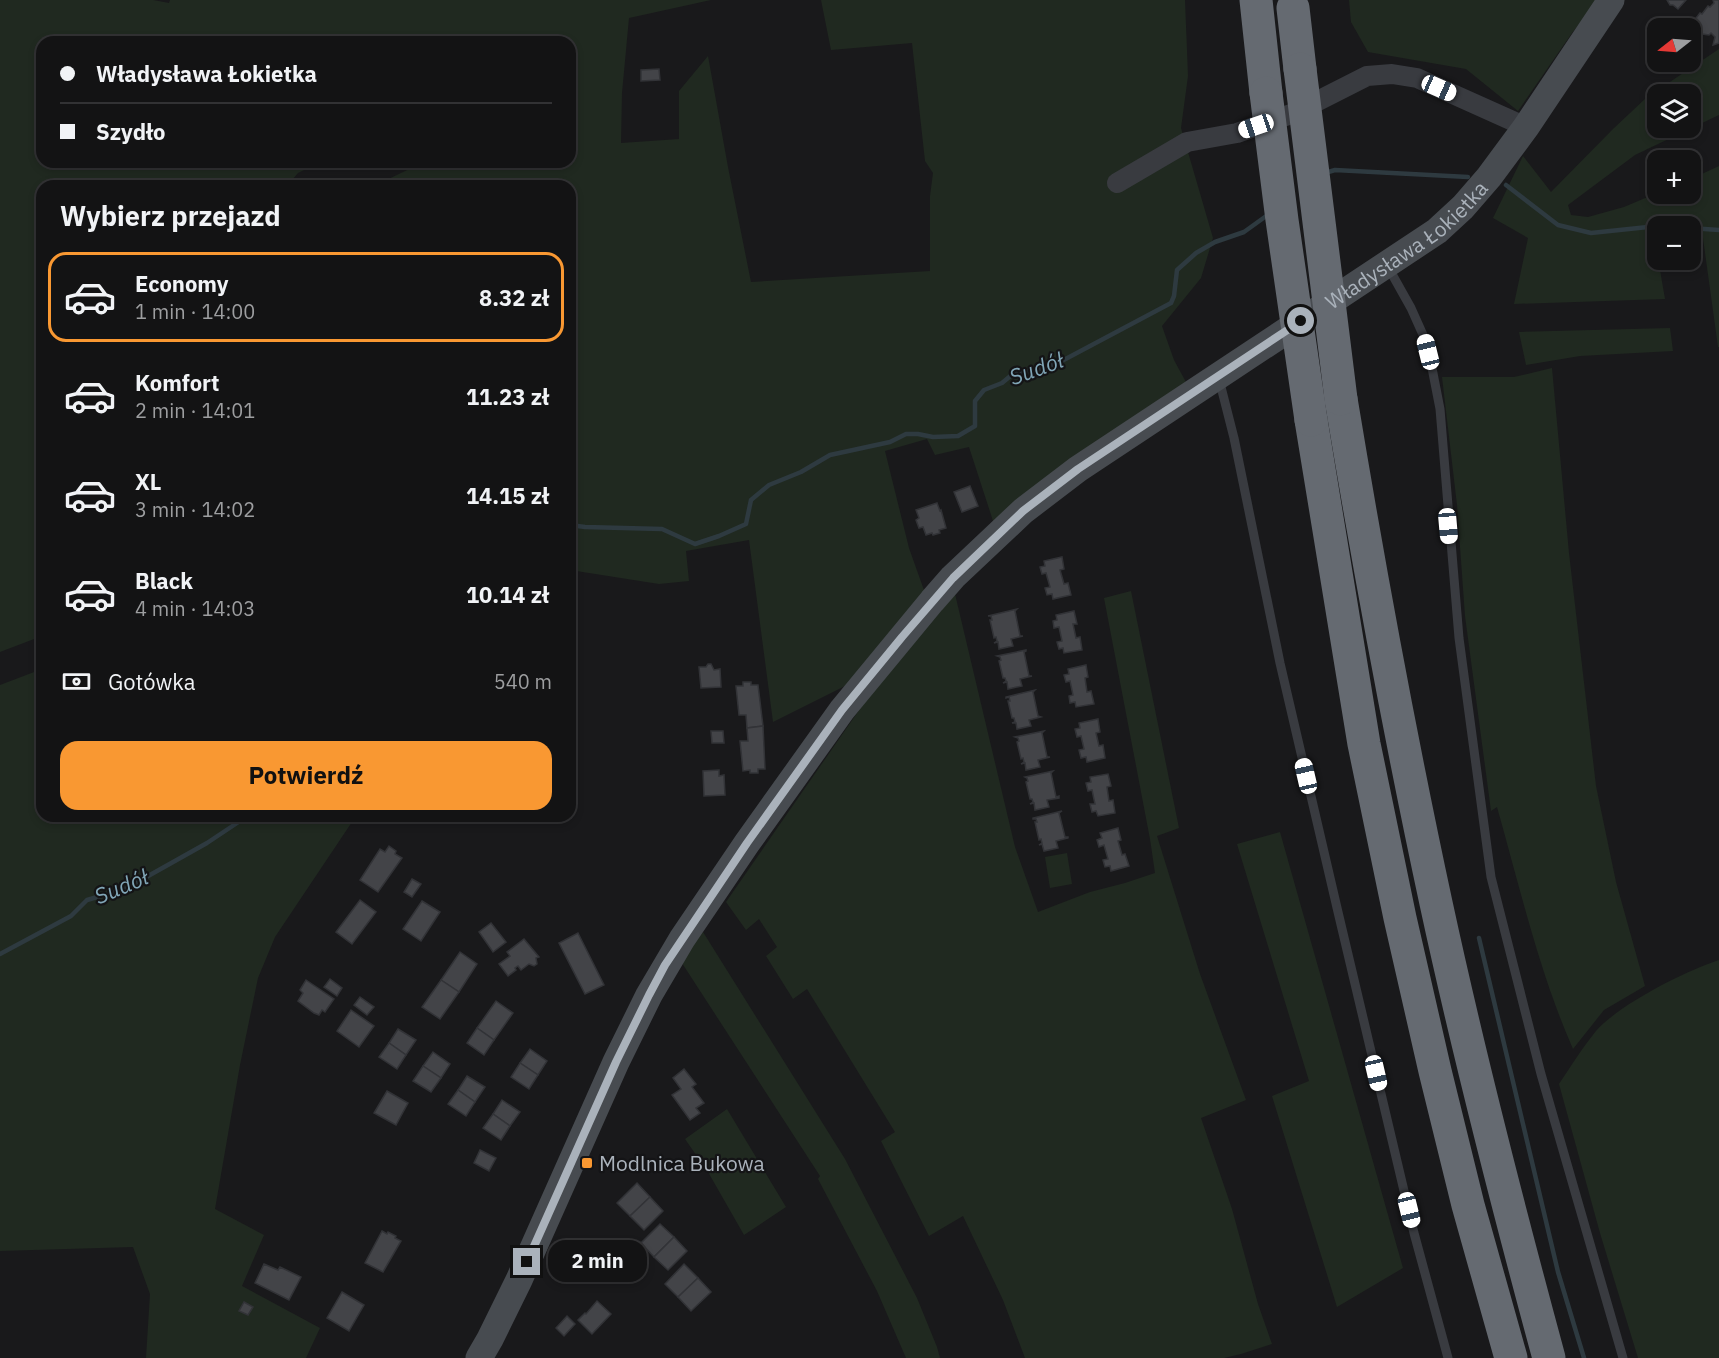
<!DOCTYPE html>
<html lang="pl">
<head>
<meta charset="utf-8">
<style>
	:root { --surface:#131314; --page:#1c1c1d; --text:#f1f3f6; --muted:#9d9ea0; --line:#323234; --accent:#f99832 }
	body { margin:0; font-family:"IBM Plex Sans",sans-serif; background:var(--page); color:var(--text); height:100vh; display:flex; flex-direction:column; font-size:22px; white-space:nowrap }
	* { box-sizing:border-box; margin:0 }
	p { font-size:20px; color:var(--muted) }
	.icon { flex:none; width:33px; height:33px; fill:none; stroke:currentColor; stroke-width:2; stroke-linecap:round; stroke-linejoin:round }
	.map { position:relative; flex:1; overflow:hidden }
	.drawer { position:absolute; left:36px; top:180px; width:540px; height:642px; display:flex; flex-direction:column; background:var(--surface); border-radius:18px; box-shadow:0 3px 9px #0003,0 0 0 2px var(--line) }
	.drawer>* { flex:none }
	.top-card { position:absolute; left:36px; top:36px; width:540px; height:132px; border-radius:18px; box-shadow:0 3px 9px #0003,0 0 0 2px var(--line); display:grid; align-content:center; height:132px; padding:0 24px; background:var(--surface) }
	.needle { width:39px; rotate:253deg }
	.buttons { position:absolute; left:1647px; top:18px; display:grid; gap:12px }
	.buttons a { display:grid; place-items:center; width:54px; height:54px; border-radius:12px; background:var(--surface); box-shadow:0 3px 9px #0003,0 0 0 2px var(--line); font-size:30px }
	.end { position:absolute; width:27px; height:27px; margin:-14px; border:8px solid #aab2bb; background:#111; box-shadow:0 0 0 3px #111 }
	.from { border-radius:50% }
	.bubble { position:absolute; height:42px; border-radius:18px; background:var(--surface); box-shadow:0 3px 9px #0003,0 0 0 2px var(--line); font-size:20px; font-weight:700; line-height:42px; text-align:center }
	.car { position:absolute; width:18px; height:36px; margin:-18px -9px; border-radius:8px; box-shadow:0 0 4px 2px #0007; background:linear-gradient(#fff 24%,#345 0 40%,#fff 0 76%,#345 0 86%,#fff 0) }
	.top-card b { display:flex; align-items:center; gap:21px; height:57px; font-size:22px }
	.top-card b+b { border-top:2px solid var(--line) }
	.top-card i { width:15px; height:15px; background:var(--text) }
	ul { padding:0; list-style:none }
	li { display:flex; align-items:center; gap:18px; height:90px; margin:0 12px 9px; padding:0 12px; border:3px solid transparent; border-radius:18px }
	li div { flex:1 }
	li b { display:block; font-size:22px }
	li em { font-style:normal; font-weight:700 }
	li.current { border-color:var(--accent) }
	li>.icon { width:54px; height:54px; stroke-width:1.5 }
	h2 { padding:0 24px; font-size:27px; line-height:72px }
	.pay { display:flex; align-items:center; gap:15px; height:66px; padding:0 24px; font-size:22px }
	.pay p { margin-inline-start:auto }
	.action { display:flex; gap:12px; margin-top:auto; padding:12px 24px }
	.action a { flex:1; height:69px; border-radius:18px; background:var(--accent); color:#111; font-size:24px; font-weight:700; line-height:69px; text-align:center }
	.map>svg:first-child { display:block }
	.green { fill:#202920; fill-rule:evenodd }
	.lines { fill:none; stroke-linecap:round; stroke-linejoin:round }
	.stream { stroke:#2e3a40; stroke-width:4.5 }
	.building { fill:#434448; stroke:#323337; stroke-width:1.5 }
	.lane { stroke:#393b40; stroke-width:9 }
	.street { stroke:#393b40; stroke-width:20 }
	.secondary { stroke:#474b50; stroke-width:27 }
	.highway { stroke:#656a71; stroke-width:33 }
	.highway-bridge { stroke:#656a71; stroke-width:33 }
	.route { stroke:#aab2bb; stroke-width:8 }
	.poi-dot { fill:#f99832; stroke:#141416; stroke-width:2 }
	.labels { text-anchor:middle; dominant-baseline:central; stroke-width:4.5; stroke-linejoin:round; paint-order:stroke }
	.street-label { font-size:21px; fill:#aab2bb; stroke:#141416 }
	.poi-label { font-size:21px; fill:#aab2bb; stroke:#141416; text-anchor:start }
	.water-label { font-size:22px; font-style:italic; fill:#81a6b7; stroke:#141416 }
</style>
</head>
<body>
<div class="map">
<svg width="1719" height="1358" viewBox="0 0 1719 1358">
	<rect width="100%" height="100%" fill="#19191b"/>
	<g class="green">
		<path d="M0 0H153L169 3 170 0H711L629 18 622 93 621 143 679 139V91L708 56 728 167 751 282 930 271V196L933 173 925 161 912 43 831 50 821 0H1185L1188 76 1181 128 1213 238 1201 278 1162 326 1174 360 1187 384 994 524 969 447 935 455 927 439 885 451 909 548 925 593 849 684 773 722 749 540 686 551 689 581 659 584 570 570V186H374L424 162H570V42H42V162H320L298 173 287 186H42V636L0 652Z"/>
		<path d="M1349 0H1599L1572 33 1518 111 1466 69 1368 52 1351 22Z"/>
		<path d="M1719 49V115L1635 155 1568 205 1571 215 1588 217 1624 207 1657 193 1690 194 1691 179 1719 166V347H1718L1702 231H1691L1690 226H1658L1657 229H1653L1665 299 1514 304 1528 238 1493 218 1523 156 1551 192 1613 129 1646 98ZM1658 94H1690V128H1658Z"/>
		<path d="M1670 328 1673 351 1580 356 1526 365 1519 332Z"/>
		<path d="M1552 368 1569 553 1596 786 1616 882 1645 986 1604 1010 1573 1049C1539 972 1520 888 1497 807L1491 811 1465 616 1457 505 1442 377H1514Z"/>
		<path d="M1131 591 1179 828 1157 836 1200 974 1246 1100 1201 1118 1232 1209 1258 1304 1272 1344 1241 1354 1224 1358H1025L1003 1300 963 1216 929 1236 881 1141 895 1132 807 989 793 999 766 956 777 947 759 919 746 930 726 902 864 703 955 594 1015 847 1038 912 1090 892 1125 883 1155 873 1150 839 1104 598Z"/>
		<path d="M42 669V816H356L275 937 258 978 240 1065 215 1209 264 1235 242 1286 320 1328 306 1358H146L150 1294 133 1247 0 1251V685Z"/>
		<path d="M1280 832 1403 1268 1337 1307 1272 1096 1309 1081 1237 844Z"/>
		<path d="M1067 853 1072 884 1050 888 1045 857Z"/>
		<path d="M703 932 845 1159 917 1298 937 1347 940 1358H906L877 1291 818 1179 820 1176 680 960Z"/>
		<path d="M1719 960V1358H1638L1600 1233 1559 1084C1571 1066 1583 1047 1596 1031 1620 1004 1685 971 1719 960Z"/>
		<path d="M727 1109 786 1207 744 1235 708 1172 685 1139Z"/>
	</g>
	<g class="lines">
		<g class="stream">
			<path d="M1325 173 1335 170 1468 177"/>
			<path d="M1506 185 1558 225 1591 233 1648 227H1658"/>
			<path d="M1690 228 1719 230"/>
			<path d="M570 525 585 527 662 529 695 544 719 536 746 524 751 500 769 485 801 472 830 455 890 442 906 434H918L933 437 958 436 975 426V401L984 390 1002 383 1014 373 1032 371 1058 363 1171 303 1174 296 1177 270 1196 253 1215 242 1244 232 1269 214"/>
			<path d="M1479 938 1558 1272 1584 1358"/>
			<path d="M0 954 71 916 87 900 125 889 207 843 240 821 242 816"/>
		</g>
	</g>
	<g class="building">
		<path d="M1667 0H1686L1678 9 1673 5H1670Z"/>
		<path d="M1719 0V43L1713 45 1715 37 1711 33 1709 35 1702 34 1701 28 1693 22 1700 13 1702 14 1708 6 1710 7 1714 3 1713 0Z"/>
		<path d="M659 69 660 80 641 81V70Z"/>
		<path d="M970 486 978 506 962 512 954 492Z"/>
		<path d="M937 503 940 511 941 510 946 528 939 530 940 533 933 535 932 533 926 535 923 527 919 528 916 520 919 518 916 510Z"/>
		<path d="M1062 557 1064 569 1060 570 1064 584 1068 583 1071 595 1053 599 1052 594 1047 595 1045 588 1050 587 1046 573 1042 574 1040 567 1045 566 1044 561Z"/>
		<path d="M1017 609 1015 611 1020 636H1023L1011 639 1013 646 999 649 998 642 994 643 997 641 996 637 994 638 990 620H992L991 616H988Z"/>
		<path d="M1074 611 1077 624H1073L1076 638 1080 637 1082 650 1064 653 1063 648 1059 649 1057 642 1062 641 1059 627 1054 628 1053 621 1057 620 1056 615Z"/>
		<path d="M1026 650V651L1024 652 1029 676H1032L1020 679 1022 686 1008 689 1007 682 1003 683 1006 681 1005 678H1003L999 661 1001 660 1000 657 997 656Z"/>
		<path d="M708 664H711L714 670 720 669 721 687 701 688 699 667H706Z"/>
		<path d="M1086 665 1088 677 1085 678 1087 692 1091 691 1094 704 1076 707 1075 702 1070 703 1069 696 1073 695 1070 681 1066 682 1064 675 1069 674 1068 669Z"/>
		<path d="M743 682H751V685H758L763 726 747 728 746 715H739L736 686H743Z"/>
		<path d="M1035 690 1033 692 1038 716 1041 717 1029 720 1031 726 1017 729 1016 723H1012L1015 722 1014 718H1012L1008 701H1010L1009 697 1006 698V697Z"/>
		<path d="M1098 719 1100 732 1096 733 1099 746 1103 745 1105 758 1087 762 1086 757 1081 758 1079 750 1084 749 1081 736 1077 737 1075 729 1080 728 1079 723Z"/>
		<path d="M763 726 765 769H758V773H750V770L743 771 740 741H748L747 728Z"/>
		<path d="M711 731H723L724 743H712Z"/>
		<path d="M1044 731 1042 733 1047 757H1050L1038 760 1040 767 1026 770 1025 763 1021 764 1024 762 1023 758 1021 759 1017 742 1019 741 1018 738 1015 737Z"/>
		<path d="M719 770V776L724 775 725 795 704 796 703 771Z"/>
		<path d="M1053 771 1051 773 1056 797 1059 796V798L1047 800 1049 807 1035 810 1034 803 1030 804 1033 802 1032 799H1030L1026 782 1028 781 1027 778 1025 777Z"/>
		<path d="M1108 774 1111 786 1107 787 1109 801 1113 800 1115 813 1098 816 1096 811 1092 812 1090 804H1095L1092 790 1088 791 1086 783 1091 782 1090 777Z"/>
		<path d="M1062 811 1059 813 1065 837H1068V838L1056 841 1058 848 1044 851 1042 844 1039 845 1042 843 1041 839 1039 840 1035 822H1037L1036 819H1033V818Z"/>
		<path d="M1118 828 1121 840 1118 841 1122 855 1125 854 1129 866 1111 871 1110 866 1105 867 1103 860 1108 859 1104 845 1099 847 1097 840 1102 838 1100 833Z"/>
		<path d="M389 846 396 851 395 854 402 858 378 892 360 880 380 849 385 852Z"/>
		<path d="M412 879 421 884 412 897 404 892Z"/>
		<path d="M360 900 376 912 352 944 336 932Z"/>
		<path d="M422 901 440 912 421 941 403 929Z"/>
		<path d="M491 923 506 942 493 952 479 932Z"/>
		<path d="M578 933 604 985 585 994 559 943Z"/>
		<path d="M524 939 539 957 536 958 537 964 534 966 529 964 521 970 518 966 515 968 516 970 508 976 499 964 510 956 507 952Z"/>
		<path d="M460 952 477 964 459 992 441 980Z"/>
		<path d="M330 979 342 988 337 996 324 987Z"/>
		<path d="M306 980 334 999 325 1012 322 1010 319 1015 314 1013 298 1001 303 993 300 990Z"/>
		<path d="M441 980 459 992 440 1019 422 1007Z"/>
		<path d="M360 997 374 1007 367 1015 354 1005Z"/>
		<path d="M496 1001 513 1013 494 1040 477 1028Z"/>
		<path d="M351 1010 374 1026 359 1047 337 1031Z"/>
		<path d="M477 1028 494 1040 484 1055 467 1043Z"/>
		<path d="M398 1029 416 1040 406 1055 389 1043Z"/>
		<path d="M389 1043 406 1055 397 1069 379 1057Z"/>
		<path d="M530 1049 547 1061 538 1075 520 1063Z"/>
		<path d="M433 1052 450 1064 441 1078 423 1066Z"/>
		<path d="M520 1063 538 1075 529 1089 511 1077Z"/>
		<path d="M423 1066 441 1078 431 1092 413 1081Z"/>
		<path d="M684 1069 696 1084 692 1087 704 1103 696 1108 700 1113 690 1120 672 1095 681 1089 673 1078Z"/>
		<path d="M467 1076 485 1087 475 1102 458 1090Z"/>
		<path d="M458 1090 475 1102 466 1116 448 1104Z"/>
		<path d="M387 1091 408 1103 396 1125 374 1113Z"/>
		<path d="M502 1100 520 1112 510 1126 493 1114Z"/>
		<path d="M493 1114 510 1126 501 1140 483 1128Z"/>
		<path d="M480 1150 496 1158 489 1171 474 1163Z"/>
		<path d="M637 1183 650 1197 630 1216 617 1203Z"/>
		<path d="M650 1197 663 1211 644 1230 630 1216Z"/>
		<path d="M660 1224 674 1237 654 1257 641 1243Z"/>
		<path d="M382 1231 387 1234 388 1232 396 1236 395 1238 401 1241 383 1272 365 1263Z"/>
		<path d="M674 1237 687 1251 668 1270 654 1257Z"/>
		<path d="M264 1264 278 1270 280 1267 301 1277 289 1300 255 1283Z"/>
		<path d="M684 1264 698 1278 678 1297 665 1284Z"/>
		<path d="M698 1278 711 1292 691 1311 678 1297Z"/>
		<path d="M342 1292 364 1305 349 1331 327 1318Z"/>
		<path d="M597 1301 611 1314 592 1334 578 1320 585 1313 586 1314Z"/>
		<path d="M244 1302 253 1307 248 1315 239 1311Z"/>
		<path d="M567 1316 575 1324 564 1336 556 1328Z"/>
	</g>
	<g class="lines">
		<g class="lane">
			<path d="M1388 267 1411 308 1424 337 1432 368 1440 409 1459 638 1491 877 1541 1074 1623 1358"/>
			<path d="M1219 379 1234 438 1280 663 1338 912 1414 1233 1448 1358"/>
		</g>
		<path class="street" d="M1117 183 1187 142 1237 133 1294 113 1367 76 1392 74 1417 78 1526 127"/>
		<path class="secondary" id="s1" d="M479 1358 490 1339 519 1280 616 1062 649 995 682 939 747 843 842 710 932 601 953 577 1023 511 1078 469 1437 231 1463 207 1489 177 1526 127 1611 0"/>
		<g class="highway">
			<path d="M1256 0 1266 93"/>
			<path d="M1293 8 1300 69"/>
			<path d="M1341 399C1369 568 1400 736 1436 903 1469 1056 1508 1207 1549 1358"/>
			<path d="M1311 420 1364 744 1400 918 1435 1071 1468 1205 1511 1358"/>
		</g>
		<g class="highway-bridge">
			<path d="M1300 69 1341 399"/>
			<path d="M1266 93 1282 220 1311 420"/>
		</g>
	</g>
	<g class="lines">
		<path class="route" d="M527 1262 616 1062 649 995 665 965 747 843 842 710 902 637 953 578 1023 511 1078 469 1301 321"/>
	</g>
	<rect class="poi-dot" x="581" y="1157" width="12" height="12" rx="3"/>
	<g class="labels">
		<g class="street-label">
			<text stroke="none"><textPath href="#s1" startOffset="1482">Władysława Łokietka</textPath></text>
		</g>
		<g class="poi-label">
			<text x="599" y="1163">Modlnica Bukowa</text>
		</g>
		<g class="water-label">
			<text transform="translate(1036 368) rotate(-20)">Sudół</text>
			<text transform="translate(121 886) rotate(-23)">Sudół</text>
		</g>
	</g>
</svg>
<div class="buttons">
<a><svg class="needle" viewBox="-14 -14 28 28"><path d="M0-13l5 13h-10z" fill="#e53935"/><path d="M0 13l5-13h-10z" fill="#9d9ea0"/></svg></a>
<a><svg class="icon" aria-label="layers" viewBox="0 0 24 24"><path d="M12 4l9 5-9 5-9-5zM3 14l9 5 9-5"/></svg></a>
<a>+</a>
<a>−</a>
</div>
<i class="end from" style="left:1301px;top:321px"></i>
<i class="end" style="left:527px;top:1262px"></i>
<div class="bubble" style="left:548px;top:1240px;width:99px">2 min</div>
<i class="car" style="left:1439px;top:88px;rotate:114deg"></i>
<i class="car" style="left:1256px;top:126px;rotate:251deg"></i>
<i class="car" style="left:1428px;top:352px;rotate:346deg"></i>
<i class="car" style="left:1448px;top:526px;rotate:175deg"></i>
<i class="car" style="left:1306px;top:776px;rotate:347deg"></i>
<i class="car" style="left:1376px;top:1073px;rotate:167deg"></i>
<i class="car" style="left:1409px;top:1210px;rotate:166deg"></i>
<div class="top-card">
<b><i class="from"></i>Władysława Łokietka</b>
<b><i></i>Szydło</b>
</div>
<section class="drawer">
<h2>Wybierz przejazd</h2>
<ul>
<li class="current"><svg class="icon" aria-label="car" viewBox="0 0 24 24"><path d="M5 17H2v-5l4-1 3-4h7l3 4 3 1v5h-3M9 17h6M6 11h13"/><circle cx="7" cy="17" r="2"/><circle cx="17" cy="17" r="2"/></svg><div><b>Economy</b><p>1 min · 14:00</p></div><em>8.32 zł</em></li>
<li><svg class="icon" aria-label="car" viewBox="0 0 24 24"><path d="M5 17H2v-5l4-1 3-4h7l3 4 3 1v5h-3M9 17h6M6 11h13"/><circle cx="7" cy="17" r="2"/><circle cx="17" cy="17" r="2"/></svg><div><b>Komfort</b><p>2 min · 14:01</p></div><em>11.23 zł</em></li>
<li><svg class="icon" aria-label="car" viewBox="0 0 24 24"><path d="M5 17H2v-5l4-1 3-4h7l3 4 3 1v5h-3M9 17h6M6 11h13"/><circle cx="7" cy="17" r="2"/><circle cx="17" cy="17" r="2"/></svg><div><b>XL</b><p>3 min · 14:02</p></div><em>14.15 zł</em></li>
<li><svg class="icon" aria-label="car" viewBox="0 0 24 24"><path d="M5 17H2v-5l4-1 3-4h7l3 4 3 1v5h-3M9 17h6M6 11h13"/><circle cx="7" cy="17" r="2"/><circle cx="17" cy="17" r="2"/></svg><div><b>Black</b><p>4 min · 14:03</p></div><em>10.14 zł</em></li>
</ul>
<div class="pay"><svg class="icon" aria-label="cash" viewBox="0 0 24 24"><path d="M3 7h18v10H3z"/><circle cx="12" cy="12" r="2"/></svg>Gotówka<p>540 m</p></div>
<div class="action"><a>Potwierdź</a></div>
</section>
</div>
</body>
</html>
